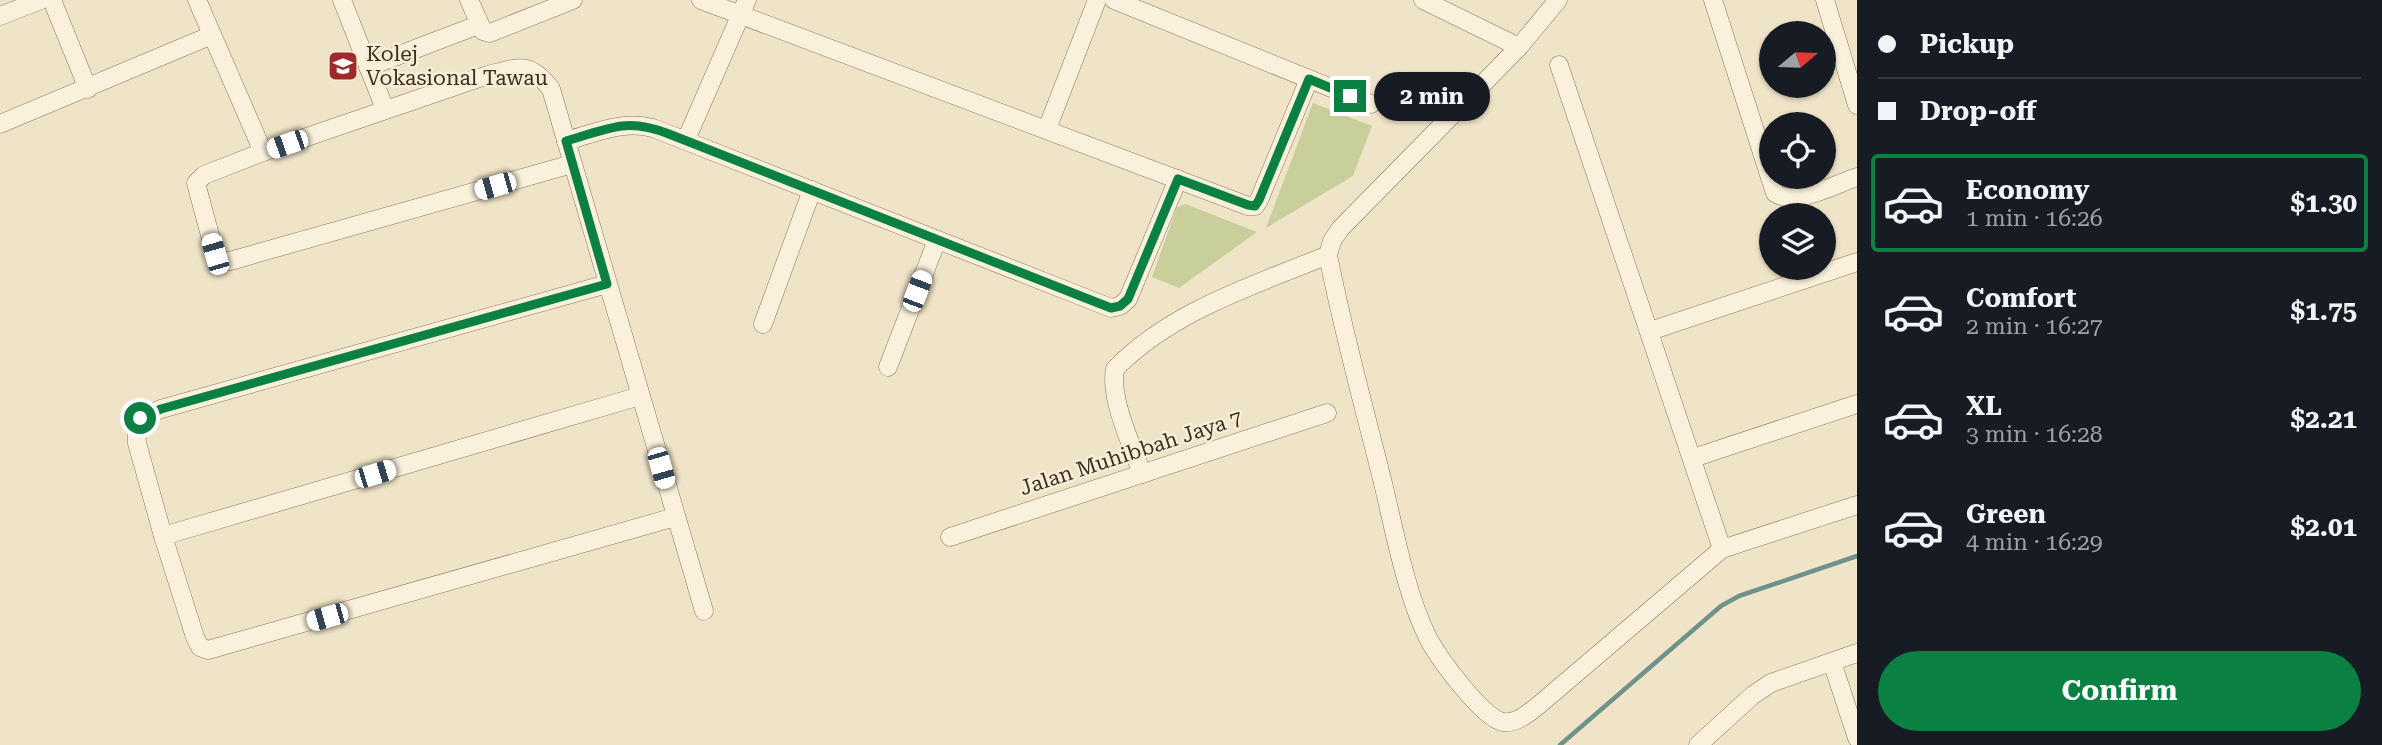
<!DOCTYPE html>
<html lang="en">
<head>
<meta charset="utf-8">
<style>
	:root { --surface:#171b24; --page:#242831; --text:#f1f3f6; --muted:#9ea1a6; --line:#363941; --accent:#0b8043 }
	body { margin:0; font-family:"Roboto Serif",serif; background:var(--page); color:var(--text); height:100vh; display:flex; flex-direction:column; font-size:26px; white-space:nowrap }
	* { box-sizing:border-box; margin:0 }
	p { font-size:23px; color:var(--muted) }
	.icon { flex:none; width:38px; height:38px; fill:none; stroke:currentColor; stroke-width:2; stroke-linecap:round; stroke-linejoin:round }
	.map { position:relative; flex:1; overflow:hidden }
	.details { display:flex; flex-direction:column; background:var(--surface); width:525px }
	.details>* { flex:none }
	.guide { display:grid; align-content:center; height:154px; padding:0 21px; background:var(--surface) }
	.needle { width:46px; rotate:71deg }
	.controls { position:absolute; left:1759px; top:21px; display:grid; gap:14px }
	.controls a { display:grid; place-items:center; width:77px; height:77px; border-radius:50%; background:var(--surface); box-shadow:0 2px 5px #0004; font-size:35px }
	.end { position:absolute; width:32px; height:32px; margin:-16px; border:9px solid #0b8043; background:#fff; box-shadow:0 0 0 4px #fff }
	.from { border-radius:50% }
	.bubble { position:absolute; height:49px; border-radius:24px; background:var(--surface); box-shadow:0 2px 5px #0004; font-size:23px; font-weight:700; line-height:49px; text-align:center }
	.car { position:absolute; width:21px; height:42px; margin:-21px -10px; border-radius:9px; box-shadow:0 0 5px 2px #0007; background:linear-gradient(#fff 24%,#345 0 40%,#fff 0 76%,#345 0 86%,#fff 0) }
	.guide b { display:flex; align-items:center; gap:24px; height:66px; font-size:26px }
	.guide b+b { border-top:2px solid var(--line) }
	.guide i { width:18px; height:18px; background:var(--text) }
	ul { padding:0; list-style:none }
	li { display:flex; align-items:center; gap:21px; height:98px; margin:0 14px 10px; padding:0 7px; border:4px solid transparent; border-radius:7px }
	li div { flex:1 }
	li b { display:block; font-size:26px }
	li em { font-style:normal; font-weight:700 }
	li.on { border-color:var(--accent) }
	li>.icon { width:63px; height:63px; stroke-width:1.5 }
	.cta { display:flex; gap:14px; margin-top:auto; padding:14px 21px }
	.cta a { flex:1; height:80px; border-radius:42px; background:var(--accent); color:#fff; font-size:28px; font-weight:700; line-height:80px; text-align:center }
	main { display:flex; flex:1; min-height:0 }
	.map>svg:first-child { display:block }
	.green { fill:#c9cf9b }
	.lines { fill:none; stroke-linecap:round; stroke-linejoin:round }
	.stream { stroke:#6f938a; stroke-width:4.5 }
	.minor-casing { stroke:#8d765c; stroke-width:19 }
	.minor { stroke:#faf1dc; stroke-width:18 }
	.route { stroke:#0b8043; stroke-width:9 }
	.labels { text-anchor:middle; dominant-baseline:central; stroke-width:5; stroke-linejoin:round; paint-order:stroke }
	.poi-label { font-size:21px; fill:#3d2e20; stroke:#f7eed8; text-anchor:start }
	.street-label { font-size:21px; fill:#3d2e20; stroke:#f7eed8 }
</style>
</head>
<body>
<main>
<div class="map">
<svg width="1857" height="745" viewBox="0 0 1857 745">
	<rect width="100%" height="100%" fill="#f0e4c8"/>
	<g class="green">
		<path d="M1313 103 1372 126 1353 176 1266 228Z"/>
		<path d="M1185 204 1257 232 1179 288 1152 277 1177 207Z"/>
	</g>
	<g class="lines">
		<path class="stream" d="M1560 745 1721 606 1739 596 1857 556"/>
		<g class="minor-casing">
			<g id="minor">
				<path d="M52 0 88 89"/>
				<path d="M197 0 263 152"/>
				<path d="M342 0 385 109"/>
				<path d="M469 0 483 31 490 33 573 0"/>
				<path d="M701 0 1248 206H1255L1259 200 1309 79"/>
				<path d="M1114 0 1371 104"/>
				<path d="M1423 0 1519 47"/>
				<path d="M1558 0 1519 47 1340 229 1332 241 1328 255C1343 332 1364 407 1383 483 1394 529 1406 593 1427 636 1436 655 1483 719 1503 722 1517 724 1530 712 1540 704L1722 549 1857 505"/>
				<path d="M1713 0 1775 193C1794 207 1836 184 1857 177"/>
				<path d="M1825 0 1857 105"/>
				<path d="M0 16 41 0"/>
				<path d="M1559 65 1722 549"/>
				<path d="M368 67 478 25"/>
				<path d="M0 124 212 35"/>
				<path d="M1047 129 1097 0"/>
				<path d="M686 140 747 0"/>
				<path d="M566 141C595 133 623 120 653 128L1111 308 1120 306 1128 299 1178 179"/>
				<path d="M572 164 230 261 220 260 215 254 196 183 204 175 263 152 488 75C519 67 530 61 551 89L704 611"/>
				<path d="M607 284 161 409 140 418 136 427 137 443 163 536 195 637 200 647 208 650 675 517"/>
				<path d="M763 324 812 190"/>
				<path d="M1650 331 1857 262"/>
				<path d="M888 367 937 240"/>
				<path d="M1693 458 1857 404"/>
				<path d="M1142 474C1132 445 1109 398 1115 369 1171 311 1255 285 1328 255"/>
				<path d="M163 536 640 396"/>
				<path d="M950 537 1327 413"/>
				<path d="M1832 662 1857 738"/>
				<path d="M1698 745 1753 695 1771 683 1857 653"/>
			</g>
		</g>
		<use href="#minor" class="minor"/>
	</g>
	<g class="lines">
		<path class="route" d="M140 418 161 409 607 284 566 141C609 129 625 117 669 134L1111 308 1120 306 1128 299 1178 179 1248 205 1255 206 1259 200 1309 79 1350 96"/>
	</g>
	<defs>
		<g id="university-square" transform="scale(1.575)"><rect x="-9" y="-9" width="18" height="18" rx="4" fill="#9e2a2b" stroke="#f7eed8"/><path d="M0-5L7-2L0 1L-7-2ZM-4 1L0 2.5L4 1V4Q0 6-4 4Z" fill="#fff"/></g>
	</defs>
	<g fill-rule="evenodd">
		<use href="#university-square" x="343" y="66"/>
	</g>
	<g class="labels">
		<g class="poi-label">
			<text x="366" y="54">Kolej<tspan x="366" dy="24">Vokasional Tawau</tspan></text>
		</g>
		<g class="street-label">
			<text transform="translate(1131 453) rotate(-18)">Jalan Muhibbah Jaya 7</text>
		</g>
	</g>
</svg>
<div class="controls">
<a><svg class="needle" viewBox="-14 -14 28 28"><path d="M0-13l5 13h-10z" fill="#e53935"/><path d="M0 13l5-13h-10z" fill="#9ea1a6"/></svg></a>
<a><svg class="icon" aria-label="locate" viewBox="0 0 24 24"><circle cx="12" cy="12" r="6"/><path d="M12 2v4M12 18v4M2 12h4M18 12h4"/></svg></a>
<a><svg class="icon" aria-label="layers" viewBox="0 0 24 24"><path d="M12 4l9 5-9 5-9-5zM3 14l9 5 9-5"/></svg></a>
</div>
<i class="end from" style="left:140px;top:418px"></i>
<i class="end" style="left:1350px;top:96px"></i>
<div class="bubble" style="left:1374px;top:72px;width:116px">2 min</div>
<i class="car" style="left:287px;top:144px;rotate:251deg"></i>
<i class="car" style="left:495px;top:186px;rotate:254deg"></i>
<i class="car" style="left:215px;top:254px;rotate:344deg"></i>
<i class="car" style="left:917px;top:291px;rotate:21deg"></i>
<i class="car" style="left:661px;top:468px;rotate:164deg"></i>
<i class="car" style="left:375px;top:474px;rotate:73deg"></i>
<i class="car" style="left:327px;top:617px;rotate:254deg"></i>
</div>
<section class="details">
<div class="guide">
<b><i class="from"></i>Pickup</b>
<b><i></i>Drop-off</b>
</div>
<ul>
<li class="on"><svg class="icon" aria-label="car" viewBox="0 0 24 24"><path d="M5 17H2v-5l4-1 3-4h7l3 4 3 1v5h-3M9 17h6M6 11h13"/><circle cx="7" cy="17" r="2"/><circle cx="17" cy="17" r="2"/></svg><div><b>Economy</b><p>1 min · 16:26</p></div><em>$1.30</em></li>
<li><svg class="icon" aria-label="car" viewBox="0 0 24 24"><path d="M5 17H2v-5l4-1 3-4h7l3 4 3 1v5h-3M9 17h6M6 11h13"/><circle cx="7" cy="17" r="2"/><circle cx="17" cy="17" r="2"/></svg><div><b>Comfort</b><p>2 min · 16:27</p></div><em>$1.75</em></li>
<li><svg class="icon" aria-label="car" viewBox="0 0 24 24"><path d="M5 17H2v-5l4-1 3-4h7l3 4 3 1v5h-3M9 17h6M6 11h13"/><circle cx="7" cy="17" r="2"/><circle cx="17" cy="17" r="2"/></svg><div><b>XL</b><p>3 min · 16:28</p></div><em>$2.21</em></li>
<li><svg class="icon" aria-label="car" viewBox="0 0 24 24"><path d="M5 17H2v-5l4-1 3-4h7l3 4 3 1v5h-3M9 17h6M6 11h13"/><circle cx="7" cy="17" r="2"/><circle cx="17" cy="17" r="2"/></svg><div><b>Green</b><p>4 min · 16:29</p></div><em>$2.01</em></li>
</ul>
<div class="cta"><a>Confirm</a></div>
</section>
</main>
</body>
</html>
